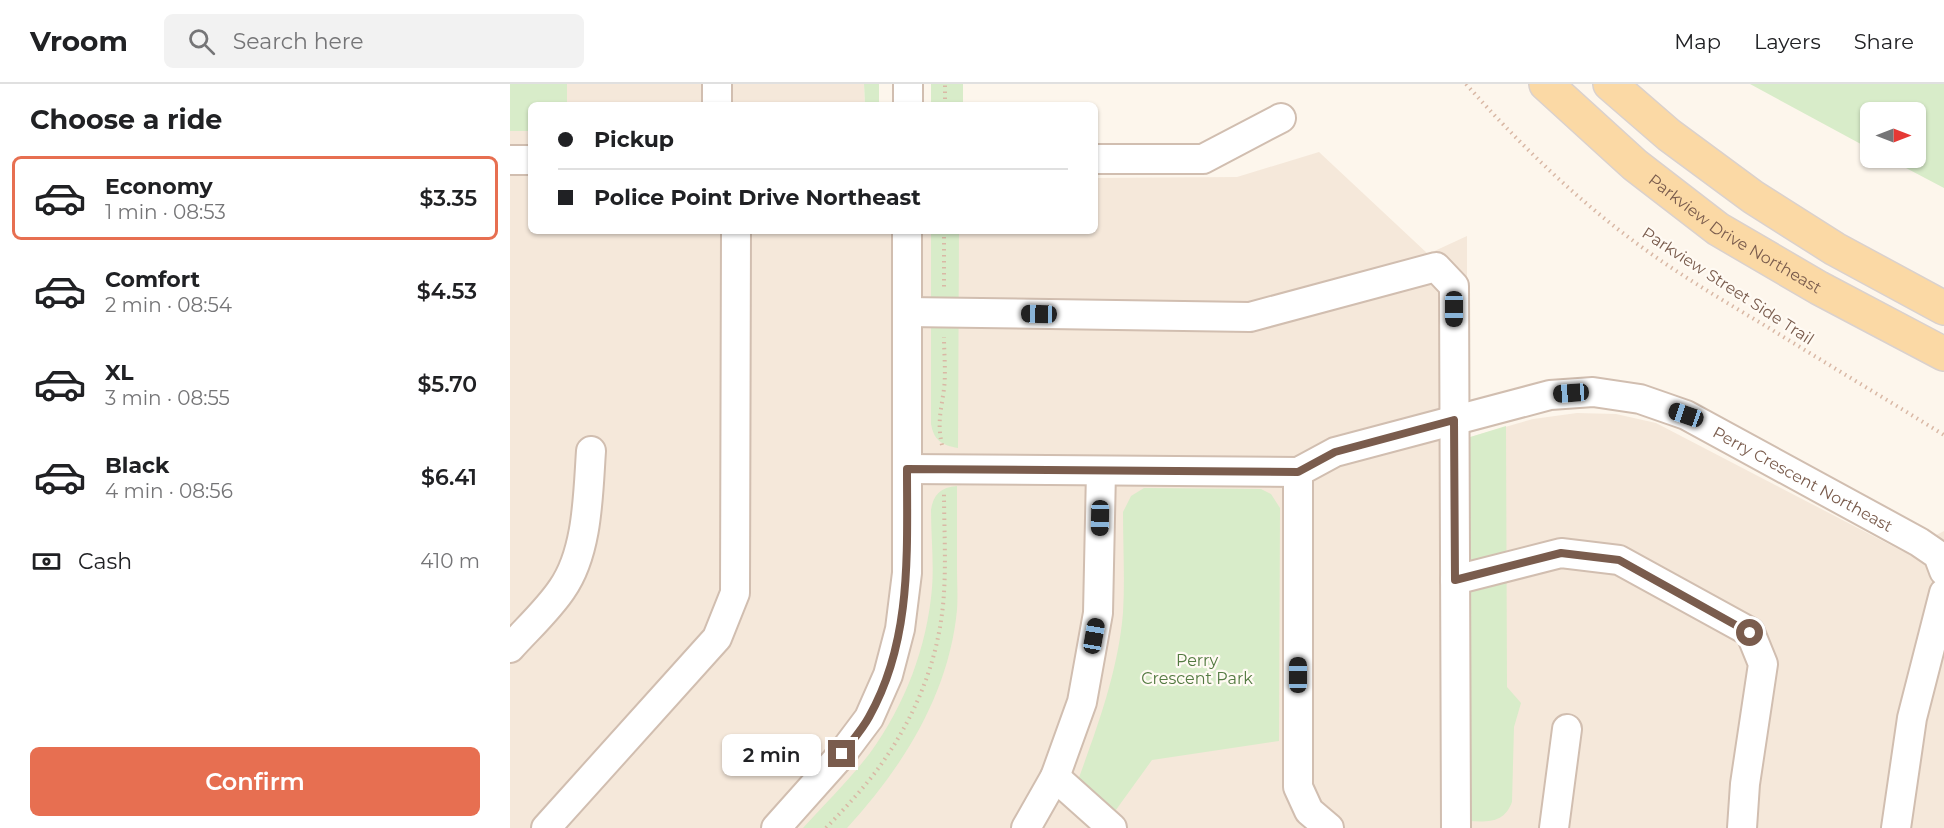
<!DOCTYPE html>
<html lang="en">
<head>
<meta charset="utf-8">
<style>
	:root { --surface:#fff; --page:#f2f2f2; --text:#202124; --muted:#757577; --line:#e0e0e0; --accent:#e76f51 }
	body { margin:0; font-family:Montserrat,sans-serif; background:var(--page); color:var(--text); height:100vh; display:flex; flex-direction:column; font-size:22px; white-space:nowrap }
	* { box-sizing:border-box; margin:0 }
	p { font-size:20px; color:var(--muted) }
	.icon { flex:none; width:33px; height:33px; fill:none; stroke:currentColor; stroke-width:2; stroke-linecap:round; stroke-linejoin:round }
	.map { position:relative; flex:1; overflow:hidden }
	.drawer { display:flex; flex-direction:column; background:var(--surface); width:510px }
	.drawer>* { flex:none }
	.banner { position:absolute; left:18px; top:18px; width:570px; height:132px; border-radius:9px; box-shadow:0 2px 4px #0004; display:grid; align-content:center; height:132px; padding:0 30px; background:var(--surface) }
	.needle { width:39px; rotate:90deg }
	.controls { position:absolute; left:1350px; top:18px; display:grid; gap:12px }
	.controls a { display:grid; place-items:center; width:66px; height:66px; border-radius:9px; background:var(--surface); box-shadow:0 2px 4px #0004; font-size:30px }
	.end { position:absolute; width:27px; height:27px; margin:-14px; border:8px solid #7a5c4d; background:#fff; box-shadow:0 0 0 3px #fff }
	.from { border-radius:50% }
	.bubble { position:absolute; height:42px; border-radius:9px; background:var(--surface); box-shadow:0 2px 4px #0004; font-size:20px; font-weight:600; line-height:42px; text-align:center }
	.car { position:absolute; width:18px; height:36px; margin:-18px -9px; border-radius:8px; box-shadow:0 0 4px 2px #0007; background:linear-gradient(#222 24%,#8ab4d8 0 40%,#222 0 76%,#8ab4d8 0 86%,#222 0) }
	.banner b { display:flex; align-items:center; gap:21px; height:57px; font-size:22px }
	.banner b+b { border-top:2px solid var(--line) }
	.banner i { width:15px; height:15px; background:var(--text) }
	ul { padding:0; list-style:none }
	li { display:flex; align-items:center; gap:18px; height:84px; margin:0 12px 9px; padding:0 18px; border:3px solid transparent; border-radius:9px }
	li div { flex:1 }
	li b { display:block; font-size:22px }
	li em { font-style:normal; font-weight:600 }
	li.current { border-color:var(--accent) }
	li>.icon { width:54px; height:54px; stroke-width:1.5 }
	h2 { padding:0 30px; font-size:27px; line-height:72px }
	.pay { display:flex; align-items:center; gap:15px; height:66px; padding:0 30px; font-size:22px }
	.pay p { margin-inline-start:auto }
	.button { display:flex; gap:12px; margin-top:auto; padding:12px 30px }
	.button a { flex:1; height:69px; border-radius:9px; background:var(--accent); color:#fff; font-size:24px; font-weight:600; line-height:69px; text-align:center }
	header { display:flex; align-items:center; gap:36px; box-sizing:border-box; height:84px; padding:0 30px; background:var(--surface); border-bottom:2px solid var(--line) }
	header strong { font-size:28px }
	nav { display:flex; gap:33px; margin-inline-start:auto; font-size:21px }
	.search { width:420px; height:54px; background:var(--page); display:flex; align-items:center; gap:15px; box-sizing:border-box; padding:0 21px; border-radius:9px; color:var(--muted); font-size:22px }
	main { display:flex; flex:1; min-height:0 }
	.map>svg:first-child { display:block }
	.residential { fill:#f5e8da }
	.green { fill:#d8ecc9 }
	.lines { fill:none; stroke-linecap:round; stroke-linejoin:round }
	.minor-casing { stroke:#d1beb0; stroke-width:32 }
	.major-casing { stroke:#dad1cd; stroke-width:36 }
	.path { stroke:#d9b8a5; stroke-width:4; stroke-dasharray:1.5 4.5; stroke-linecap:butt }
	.minor { stroke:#fff; stroke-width:28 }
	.major { stroke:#fbd9a5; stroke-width:33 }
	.route { stroke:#7a5c4d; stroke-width:8 }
	.labels { text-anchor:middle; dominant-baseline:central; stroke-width:4.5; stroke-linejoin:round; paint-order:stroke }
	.street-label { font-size:16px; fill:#7a5c4d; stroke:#fffaf3 }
	.park-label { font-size:16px; fill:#537a41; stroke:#fffaf3 }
</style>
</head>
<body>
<header>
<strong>Vroom</strong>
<div class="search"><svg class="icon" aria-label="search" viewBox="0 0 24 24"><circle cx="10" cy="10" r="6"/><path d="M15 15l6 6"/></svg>Search here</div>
<nav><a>Map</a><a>Layers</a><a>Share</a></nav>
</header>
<main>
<section class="drawer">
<h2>Choose a ride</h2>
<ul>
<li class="current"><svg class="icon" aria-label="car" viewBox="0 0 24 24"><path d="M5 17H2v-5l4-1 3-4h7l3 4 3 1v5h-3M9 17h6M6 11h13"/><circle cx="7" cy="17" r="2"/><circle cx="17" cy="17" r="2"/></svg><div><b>Economy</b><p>1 min · 08:53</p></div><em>$3.35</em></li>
<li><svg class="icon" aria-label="car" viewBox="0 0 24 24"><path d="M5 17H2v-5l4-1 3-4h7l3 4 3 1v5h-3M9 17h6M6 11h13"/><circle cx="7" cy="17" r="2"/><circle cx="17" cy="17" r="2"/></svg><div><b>Comfort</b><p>2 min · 08:54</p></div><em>$4.53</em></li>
<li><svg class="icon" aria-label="car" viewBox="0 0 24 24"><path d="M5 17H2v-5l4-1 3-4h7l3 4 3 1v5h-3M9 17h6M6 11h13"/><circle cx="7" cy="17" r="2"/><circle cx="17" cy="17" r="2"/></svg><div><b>XL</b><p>3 min · 08:55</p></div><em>$5.70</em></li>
<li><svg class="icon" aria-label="car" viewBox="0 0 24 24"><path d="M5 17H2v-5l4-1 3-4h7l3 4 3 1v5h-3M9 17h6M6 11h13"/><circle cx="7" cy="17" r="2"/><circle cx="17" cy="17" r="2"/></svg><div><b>Black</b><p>4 min · 08:56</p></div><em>$6.41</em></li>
</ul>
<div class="pay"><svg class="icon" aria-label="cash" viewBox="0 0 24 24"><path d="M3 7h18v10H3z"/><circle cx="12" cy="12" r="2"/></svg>Cash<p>410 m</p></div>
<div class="button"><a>Confirm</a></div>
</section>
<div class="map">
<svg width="1434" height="744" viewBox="0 0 1434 744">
	<rect width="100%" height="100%" fill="#fdf6ec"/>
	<path class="residential" d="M0 0H354L355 21H21V147H585V94L727 93 809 68 918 170 957 152V354L1023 335 1067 329 1106 330 1146 339 1394 468 1434 447V744H0Z"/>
	<g class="green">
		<path d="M0 0H57V21H21V47H0Z"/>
		<path d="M354 0H369V21H355Z"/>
		<rect x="421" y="0" width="32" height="21"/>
		<path d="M1240 0H1434V104L1377 74H1406V28H1360V65Z"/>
		<path d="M421 147H449L448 364C432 361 424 357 421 340Z"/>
		<path d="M996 342 997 603 1011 619 1004 643 1002 718C994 739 979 738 958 737L957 354Z"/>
		<path d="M447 402C447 429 447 457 447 485 447 498 448 512 447 526 439 610 393 683 337 744H293C316 719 340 695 360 669 395 621 417 563 422 504 424 479 421 452 421 426 423 411 431 403 447 402Z"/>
		<path d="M634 404 751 405 761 410 770 424 769 657 642 676 603 730 567 699C587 644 608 588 613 529 615 496 613 461 613 428L621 412Z"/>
	</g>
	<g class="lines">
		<g class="minor-casing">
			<g id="minor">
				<path d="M207 0V21"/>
				<path d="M398 0V21"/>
				<path d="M585 75H693L771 34"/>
				<path d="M0 76H21"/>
				<path d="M397 228 740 233 926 183 944 202 946 744"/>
				<path id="s1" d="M397 385 788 388 825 368 1040 311 1083 308 1130 315 1176 331 1409 458 1428 471 1434 487"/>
				<path d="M788 388V703L799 727 819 744"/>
				<path d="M945 496 1051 469 1109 476 1240 548 1253 580 1235 700 1232 744"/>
				<path d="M0 564C17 545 38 526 52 505 78 468 78 410 81 367"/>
				<path d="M545 693 602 744"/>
				<path d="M36 744 207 554 225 509 226 147"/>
				<path d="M266 744 332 670 359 634 378 591 390 545 397 489V147"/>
				<path d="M516 744 545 693 572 618 588 529 591 387"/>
				<path d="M1044 744 1057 645"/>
				<path d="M1386 744 1402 634 1434 509"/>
			</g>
		</g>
		<g class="major-casing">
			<g id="major">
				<path id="s2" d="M1036 0 1125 81 1208 145 1309 204 1434 270"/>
				<path d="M1100 0 1159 51 1243 113 1325 165 1434 224"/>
			</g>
		</g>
		<g class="path">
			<path d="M956 0C1011 62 1072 121 1140 169 1178 196 1219 220 1259 244 1317 280 1376 315 1434 351"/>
			<path d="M435 21V0"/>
			<path d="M434 147V206"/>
			<path d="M432 361C427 339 431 327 434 305 436 288 434 270 434 253"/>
			<path d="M316 744C335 724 354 704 370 682 407 630 430 573 434 509 436 475 434 441 434 408"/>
		</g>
		<use href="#minor" class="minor"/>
		<use href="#major" class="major"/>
	</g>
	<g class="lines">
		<path class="route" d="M332 670C341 658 352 646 359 633 402 557 397 469 397 385L788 388 825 368 944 336 945 496 1051 469 1109 476 1240 549"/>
	</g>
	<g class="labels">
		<g class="street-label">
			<text stroke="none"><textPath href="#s2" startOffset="242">Parkview Drive Northeast</textPath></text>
			<text transform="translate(1218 202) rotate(33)">Parkview Street Side Trail</text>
			<text stroke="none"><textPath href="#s1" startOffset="928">Perry Crescent Northeast</textPath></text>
		</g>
		<g class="park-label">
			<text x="687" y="576">Perry<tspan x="687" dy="18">Crescent Park</tspan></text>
		</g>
	</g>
</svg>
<div class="controls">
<a><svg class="needle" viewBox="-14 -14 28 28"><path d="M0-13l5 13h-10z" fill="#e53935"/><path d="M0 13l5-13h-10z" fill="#757577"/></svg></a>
</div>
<i class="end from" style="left:1240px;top:549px"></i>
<i class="end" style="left:332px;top:670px"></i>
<div class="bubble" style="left:212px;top:650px;width:99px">2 min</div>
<i class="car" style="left:944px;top:225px;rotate:180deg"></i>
<i class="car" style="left:529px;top:230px;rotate:271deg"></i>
<i class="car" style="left:1061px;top:309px;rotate:266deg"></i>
<i class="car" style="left:1176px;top:331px;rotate:289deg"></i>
<i class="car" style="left:590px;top:434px;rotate:181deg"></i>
<i class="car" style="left:584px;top:552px;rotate:10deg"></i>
<i class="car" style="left:788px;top:591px;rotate:0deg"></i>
<div class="banner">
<b><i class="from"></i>Pickup</b>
<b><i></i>Police Point Drive Northeast</b>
</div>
</div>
</main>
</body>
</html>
